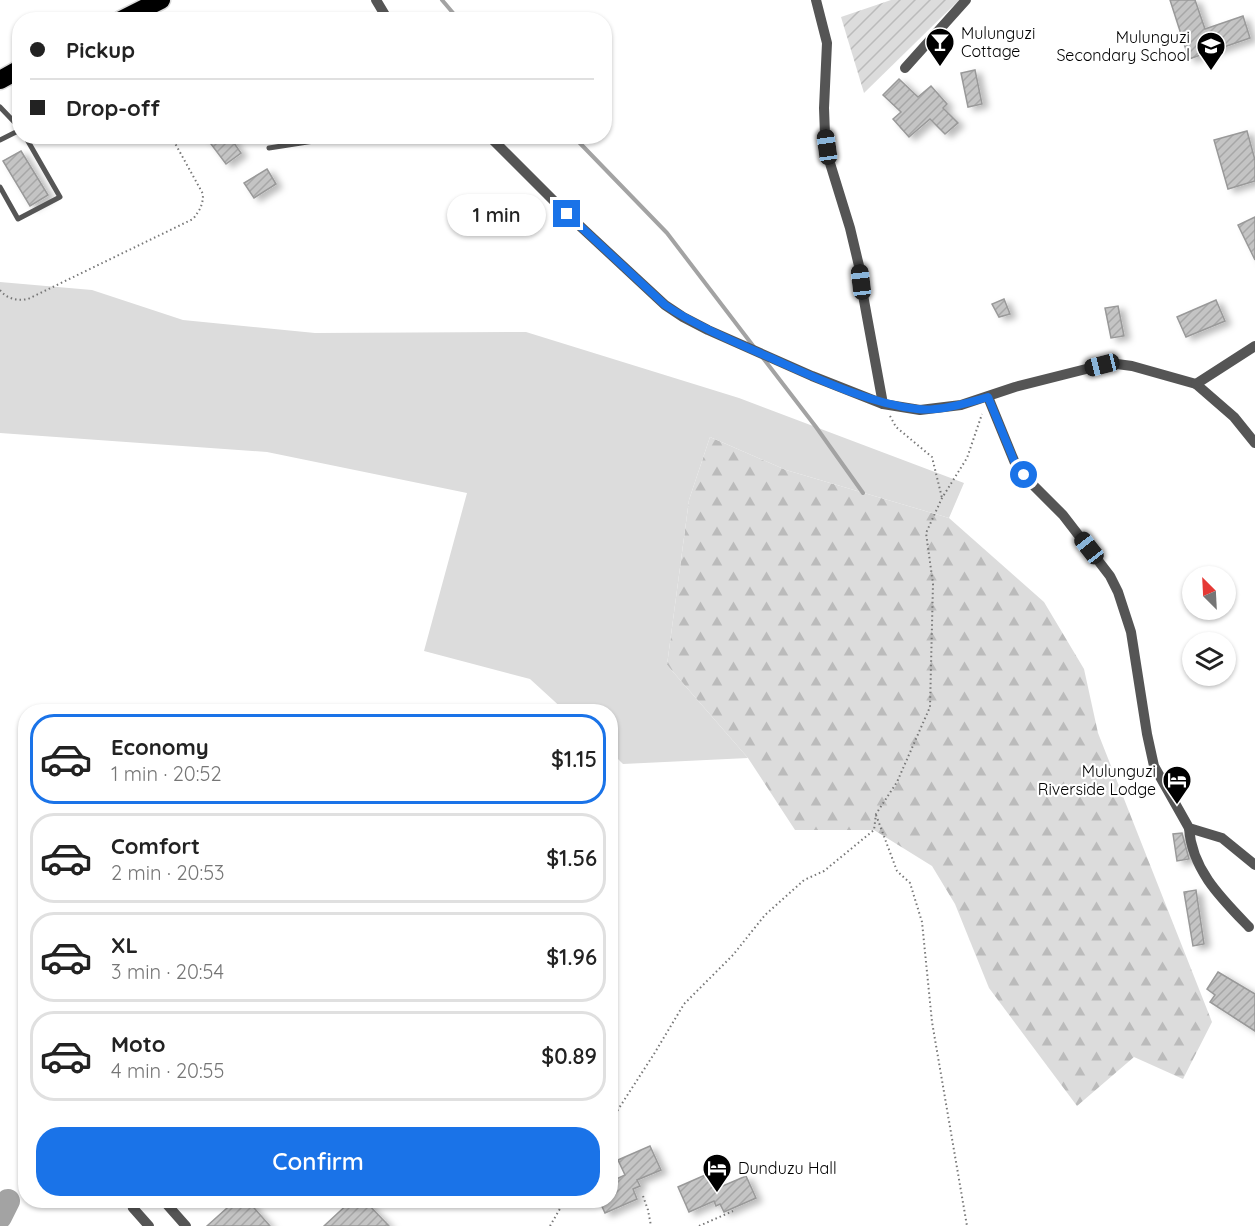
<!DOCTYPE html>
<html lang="en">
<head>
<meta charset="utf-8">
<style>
	:root { --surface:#fff; --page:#f2f2f2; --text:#222; --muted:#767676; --line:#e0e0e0; --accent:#1a73e8 }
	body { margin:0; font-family:Quicksand,sans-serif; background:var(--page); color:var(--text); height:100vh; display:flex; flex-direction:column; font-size:22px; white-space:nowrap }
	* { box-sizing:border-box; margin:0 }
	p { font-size:20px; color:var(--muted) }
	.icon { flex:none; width:33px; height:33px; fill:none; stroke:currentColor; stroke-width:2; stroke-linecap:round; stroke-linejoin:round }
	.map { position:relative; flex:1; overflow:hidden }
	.panel { position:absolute; left:18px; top:704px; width:600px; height:504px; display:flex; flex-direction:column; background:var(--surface); border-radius:24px; box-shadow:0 2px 4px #0004 }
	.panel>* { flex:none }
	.banner { position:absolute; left:12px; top:12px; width:600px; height:132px; border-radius:24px; box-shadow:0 2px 4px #0004; display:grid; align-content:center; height:132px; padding:0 18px; background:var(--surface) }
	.needle { width:39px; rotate:336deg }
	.controls { position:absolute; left:1182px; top:566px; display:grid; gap:12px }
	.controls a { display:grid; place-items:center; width:54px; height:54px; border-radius:50%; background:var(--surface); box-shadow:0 2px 4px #0004; font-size:30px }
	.end { position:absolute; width:27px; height:27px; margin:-14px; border:8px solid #1a73e8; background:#fff; box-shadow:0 0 0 3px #fff }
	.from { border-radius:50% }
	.bubble { position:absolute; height:42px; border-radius:21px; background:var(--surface); box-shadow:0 2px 4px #0004; font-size:20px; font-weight:600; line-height:42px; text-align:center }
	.car { position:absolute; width:18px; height:36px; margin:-18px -9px; border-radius:8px; box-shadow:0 0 4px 2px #0007; background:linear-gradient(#222 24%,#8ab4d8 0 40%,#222 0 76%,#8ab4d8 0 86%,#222 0) }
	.banner b { display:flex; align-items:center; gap:21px; height:57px; font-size:22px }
	.banner b+b { border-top:2px solid var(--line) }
	.banner i { width:15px; height:15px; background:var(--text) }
	ul { padding:10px 0 0; list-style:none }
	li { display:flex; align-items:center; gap:18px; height:90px; margin:0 12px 9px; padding:0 6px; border:3px solid var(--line); border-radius:24px }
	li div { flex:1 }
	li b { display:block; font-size:22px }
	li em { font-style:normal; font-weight:600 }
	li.current { border-color:var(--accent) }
	li>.icon { width:54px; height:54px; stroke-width:1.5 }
	.primary-button { display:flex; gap:12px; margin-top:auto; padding:12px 18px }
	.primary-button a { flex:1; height:69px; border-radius:24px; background:var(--accent); color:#fff; font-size:24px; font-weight:600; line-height:69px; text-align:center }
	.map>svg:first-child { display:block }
	.forest { fill:url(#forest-firs) }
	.park { fill:#dcdcdc }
	.garden { fill:url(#garden-furrows) }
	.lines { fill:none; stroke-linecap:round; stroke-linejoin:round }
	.stream { stroke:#a3a3a3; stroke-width:4 }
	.river { stroke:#a3a3a3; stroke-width:24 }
	.building { fill:url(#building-hatch); stroke:#999; stroke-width:1.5; filter:url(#shadow) }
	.highway-casing { stroke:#dbdbdb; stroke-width:21 }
	.path { stroke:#777; stroke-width:2; stroke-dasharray:1.5 3; stroke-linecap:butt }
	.lane { stroke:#555; stroke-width:5 }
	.street { stroke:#555; stroke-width:10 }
	.highway { stroke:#000; stroke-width:18 }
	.route { stroke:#1a73e8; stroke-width:8 }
	.labels { text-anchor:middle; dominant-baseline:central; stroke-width:4.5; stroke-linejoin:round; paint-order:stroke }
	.poi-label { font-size:16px; fill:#000; stroke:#fff; text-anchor:start }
</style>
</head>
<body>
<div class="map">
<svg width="1255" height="1226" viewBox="0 0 1255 1226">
	<defs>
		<pattern id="forest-firs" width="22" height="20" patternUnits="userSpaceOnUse" patternTransform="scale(1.5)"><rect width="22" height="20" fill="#dcdcdc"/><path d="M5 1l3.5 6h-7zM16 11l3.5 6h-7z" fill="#bbb"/></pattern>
		<pattern id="garden-furrows" width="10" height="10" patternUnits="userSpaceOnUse" patternTransform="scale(1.5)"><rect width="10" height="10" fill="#dcdcdc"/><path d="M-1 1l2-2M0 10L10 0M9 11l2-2" fill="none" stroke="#bbb"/></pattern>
		<pattern id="building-hatch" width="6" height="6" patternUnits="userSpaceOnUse" patternTransform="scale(1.5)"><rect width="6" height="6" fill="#c4c4c4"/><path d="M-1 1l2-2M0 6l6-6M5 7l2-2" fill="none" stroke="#a7a7a7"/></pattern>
		<filter id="shadow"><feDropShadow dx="6" dy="3.5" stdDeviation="3" flood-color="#0004"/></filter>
	</defs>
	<rect width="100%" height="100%" fill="#fff"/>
	<path class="forest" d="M710 437 786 470 949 518 1044 602 1084 669 1098 733 1212 1022 1183 1079 1134 1057 1077 1106 989 988 955 904 932 866 874 830H795L748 758 667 665 689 500Z"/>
	<path class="park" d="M0 282 92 290 183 320 315 333 526 332 739 398 964 483 949 518 786 470 710 437 689 500 667 665 748 758 623 764 611 752 610 711H565L530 679 424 651 467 493 267 452 0 433Z"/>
	<path class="garden" d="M891 0H959L864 93 841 17Z"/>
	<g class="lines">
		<g class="stream">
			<path d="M442 0 459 20"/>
			<path d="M573 136 667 233 754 347"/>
			<path d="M763 358 816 427 863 493"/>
		</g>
		<path class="river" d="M0 1217 8 1201"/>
	</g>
	<g class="building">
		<path d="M1170 0H1195L1205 29 1243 16 1250 38 1189 59Z"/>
		<path d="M975 70 982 104 968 107 961 73Z"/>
		<path d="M899 79 918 97 931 86 947 104 943 108 958 123 945 134 930 119 909 137 893 119 901 112 883 95Z"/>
		<path d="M1247 131 1255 160V181L1228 189 1214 140Z"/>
		<path d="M205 136H229L241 153 226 164Z"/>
		<path d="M21 151 48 195 30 206 3 161Z"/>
		<path d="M267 169 276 184 254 198 244 183Z"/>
		<path d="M1255 217V260L1238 225Z"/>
		<path d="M1004 299 1010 314 999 317 992 304Z"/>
		<path d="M1216 300 1225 321 1186 337 1177 317Z"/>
		<path d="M1118 306 1124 336 1111 338 1105 308Z"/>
		<path d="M1182 833 1189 859 1177 861 1173 834Z"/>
		<path d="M1196 890 1204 944 1193 946 1184 892Z"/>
		<path d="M1218 972 1255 994V1031L1210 1002 1215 995 1207 989Z"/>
		<path d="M650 1146 661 1170 637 1180 640 1186 633 1189 637 1199 605 1213 599 1200H610V1182L625 1175 618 1160Z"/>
		<path d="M712 1172 718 1188 746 1176 756 1198 724 1212 720 1204 716 1206 714 1201 689 1212 678 1187Z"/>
		<path d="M236 1200H247L270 1226H207Z"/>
		<path d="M352 1200H364L389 1226H324Z"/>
	</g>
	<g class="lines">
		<g class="highway-casing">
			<g id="highway">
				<path d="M121 20 161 0"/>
				<path d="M0 80 20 69"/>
			</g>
		</g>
		<g class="path">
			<path d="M0 290C7 299 17 301 28 299L193 219C200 210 203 205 203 194L171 136"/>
			<path d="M890 416 896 427 932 457 942 498"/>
			<path d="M876 815 897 871 910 883 922 922 932 1022 967 1226"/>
			<path d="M610 1122 654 1054 684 1004 733 955 765 915 804 880 824 871 874 830 876 814 897 782 930 707 933 584 926 533 942 498 967 458 982 414"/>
			<path d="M643 1196 648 1210 651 1226"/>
			<path d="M550 1226 565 1200"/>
			<path d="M699 1226 733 1211"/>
		</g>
		<g class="lane">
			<path d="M0 107 20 128"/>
			<path d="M0 140 20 130"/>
			<path d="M269 148 346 136"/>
			<path d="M0 187 18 219 60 197 25 136"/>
		</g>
		<g class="street">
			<path d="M376 0 388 20"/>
			<path d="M816 0 827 43 824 108 825 135 829 160 850 228 860 270 863 295 883 404"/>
			<path d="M905 68 966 0"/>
			<path d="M489 136 567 214 665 305 683 317 708 330 812 376 883 404 920 410 961 405 1015 387 1102 365 1117 364 1132 366 1196 384 1234 417 1255 443"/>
			<path d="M1196 384 1255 346"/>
			<path d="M988 397 1015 463 1034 486 1063 515 1110 576 1118 592 1131 632 1147 734 1154 766 1189 828 1222 838 1255 865"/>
			<path d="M1189 828C1192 870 1221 898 1249 927"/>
			<path d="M140 1200 133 1208 149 1226"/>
			<path d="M163 1200 186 1226"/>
		</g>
		<use href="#highway" class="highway"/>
	</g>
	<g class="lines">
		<path class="route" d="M567 214 665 305C698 327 735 342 771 358 816 378 868 403 917 409 937 412 968 403 988 397L1015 463 1024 475"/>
	</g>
	<defs>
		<g id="bar-pin" transform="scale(1.5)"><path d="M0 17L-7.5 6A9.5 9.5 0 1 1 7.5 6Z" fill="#000" stroke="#fff"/><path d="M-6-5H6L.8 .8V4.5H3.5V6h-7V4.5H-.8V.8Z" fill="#fff"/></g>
		<g id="school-pin" transform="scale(1.5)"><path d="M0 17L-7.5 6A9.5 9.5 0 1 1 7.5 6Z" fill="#000" stroke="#fff"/><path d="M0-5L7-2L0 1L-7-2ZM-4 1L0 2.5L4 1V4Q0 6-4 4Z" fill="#fff"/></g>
		<g id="hotel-pin" transform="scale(1.5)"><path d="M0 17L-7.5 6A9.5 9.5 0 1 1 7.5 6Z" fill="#000" stroke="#fff"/><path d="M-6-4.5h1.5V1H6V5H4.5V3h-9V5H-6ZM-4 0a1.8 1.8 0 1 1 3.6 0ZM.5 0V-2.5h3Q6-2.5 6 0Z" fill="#fff"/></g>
	</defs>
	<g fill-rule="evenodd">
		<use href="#bar-pin" x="940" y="42"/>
		<use href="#school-pin" x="1211" y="46"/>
		<use href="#hotel-pin" x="1177" y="780"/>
		<use href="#hotel-pin" x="717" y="1168"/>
	</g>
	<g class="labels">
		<g class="poi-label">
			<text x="961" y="33">Mulunguzi<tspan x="961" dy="18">Cottage</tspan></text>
			<text x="1190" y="37" text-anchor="end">Mulunguzi<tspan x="1190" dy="18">Secondary School</tspan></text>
			<text x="1156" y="771" text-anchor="end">Mulunguzi<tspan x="1156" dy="18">Riverside Lodge</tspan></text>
			<text x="738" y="1168">Dunduzu Hall</text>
		</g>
	</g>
</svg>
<div class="controls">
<a><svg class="needle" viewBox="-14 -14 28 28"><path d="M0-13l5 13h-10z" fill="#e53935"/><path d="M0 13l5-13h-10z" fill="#767676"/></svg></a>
<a><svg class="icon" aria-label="layers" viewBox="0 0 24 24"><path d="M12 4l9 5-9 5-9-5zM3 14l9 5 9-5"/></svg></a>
</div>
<i class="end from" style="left:1024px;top:475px"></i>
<i class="end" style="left:567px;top:214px"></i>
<div class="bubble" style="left:447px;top:194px;width:99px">1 min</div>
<i class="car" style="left:827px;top:147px;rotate:352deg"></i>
<i class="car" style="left:861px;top:282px;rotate:353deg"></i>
<i class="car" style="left:1102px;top:365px;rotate:256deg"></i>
<i class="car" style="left:1089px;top:548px;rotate:322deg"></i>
<div class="banner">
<b><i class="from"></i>Pickup</b>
<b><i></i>Drop-off</b>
</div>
<section class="panel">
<ul>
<li class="current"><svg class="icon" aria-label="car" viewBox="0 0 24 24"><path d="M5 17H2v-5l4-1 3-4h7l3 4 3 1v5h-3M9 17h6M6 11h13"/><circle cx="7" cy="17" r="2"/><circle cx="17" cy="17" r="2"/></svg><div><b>Economy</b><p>1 min · 20:52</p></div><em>$1.15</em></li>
<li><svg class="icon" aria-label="car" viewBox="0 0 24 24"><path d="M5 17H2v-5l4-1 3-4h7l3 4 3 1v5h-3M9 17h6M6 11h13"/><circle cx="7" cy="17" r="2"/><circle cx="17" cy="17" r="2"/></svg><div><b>Comfort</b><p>2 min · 20:53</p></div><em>$1.56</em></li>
<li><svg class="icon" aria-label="car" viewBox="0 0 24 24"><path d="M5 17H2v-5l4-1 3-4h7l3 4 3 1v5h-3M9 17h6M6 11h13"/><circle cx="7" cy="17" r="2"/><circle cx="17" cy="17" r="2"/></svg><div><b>XL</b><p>3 min · 20:54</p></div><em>$1.96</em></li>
<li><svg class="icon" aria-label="car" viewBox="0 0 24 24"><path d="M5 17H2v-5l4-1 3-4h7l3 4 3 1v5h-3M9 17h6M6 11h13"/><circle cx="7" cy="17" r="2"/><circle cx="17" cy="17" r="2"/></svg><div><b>Moto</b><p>4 min · 20:55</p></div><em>$0.89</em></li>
</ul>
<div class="primary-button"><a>Confirm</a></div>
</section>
</div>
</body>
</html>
